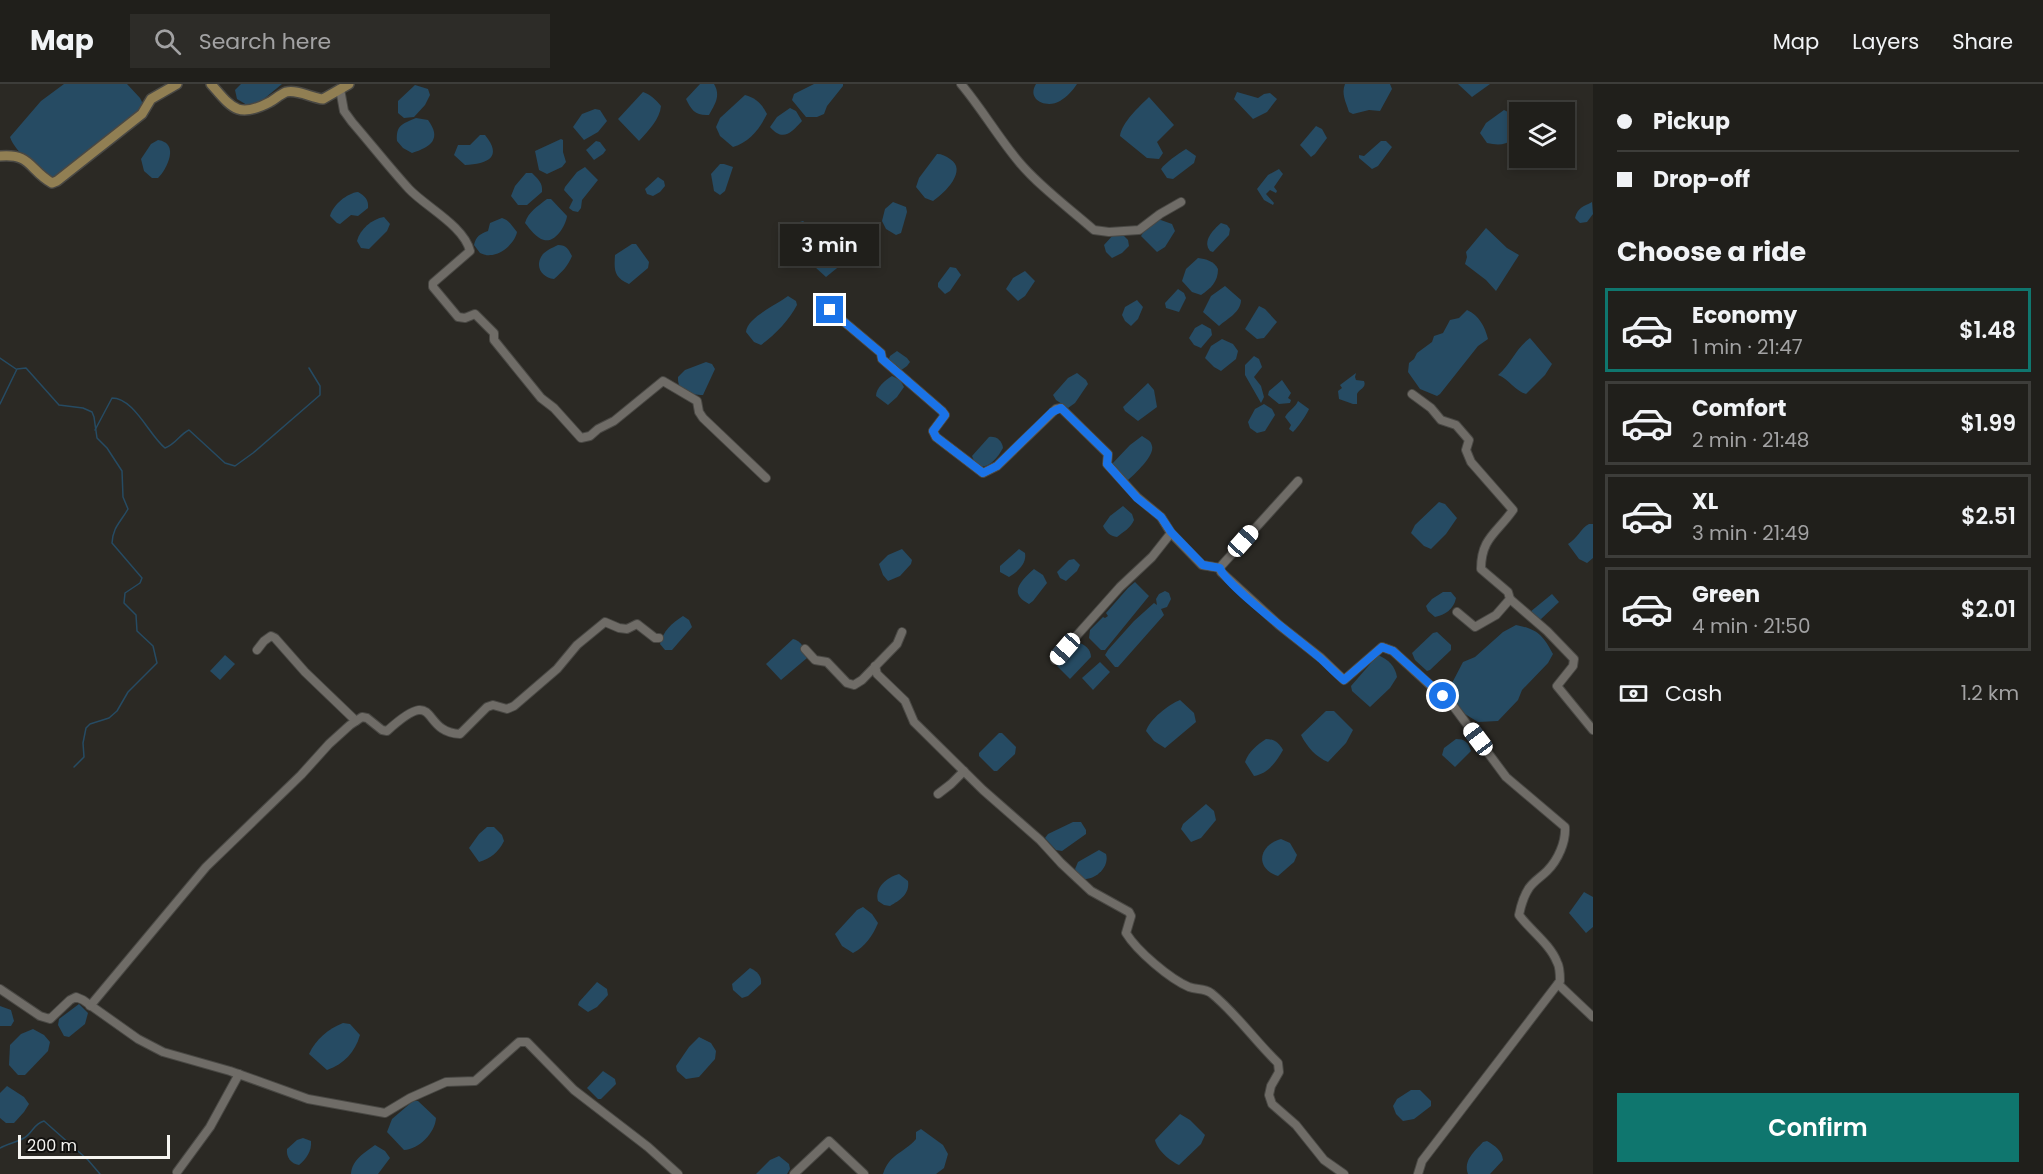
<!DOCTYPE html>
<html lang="en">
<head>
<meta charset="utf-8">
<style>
	:root { --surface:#201f1b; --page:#2d2c28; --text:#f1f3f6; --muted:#a2a2a3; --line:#3d3d3a; --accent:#0f766e }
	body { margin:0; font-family:Poppins,sans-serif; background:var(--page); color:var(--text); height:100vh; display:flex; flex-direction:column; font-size:22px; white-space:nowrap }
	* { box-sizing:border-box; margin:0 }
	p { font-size:20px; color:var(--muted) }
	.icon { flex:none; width:33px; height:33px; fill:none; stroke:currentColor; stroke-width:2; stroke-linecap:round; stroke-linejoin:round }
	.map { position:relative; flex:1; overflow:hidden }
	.drawer { display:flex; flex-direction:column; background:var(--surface); width:450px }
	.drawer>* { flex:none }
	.hud { display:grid; align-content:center; height:132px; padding:0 24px; background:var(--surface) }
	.buttons { position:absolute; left:1509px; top:18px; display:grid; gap:12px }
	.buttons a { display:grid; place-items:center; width:66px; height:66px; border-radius:0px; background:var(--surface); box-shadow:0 3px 9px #0003,0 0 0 2px var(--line); font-size:30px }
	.scale { position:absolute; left:18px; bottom:15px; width:152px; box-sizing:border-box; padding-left:6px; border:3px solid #f6f5f1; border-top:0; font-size:16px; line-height:21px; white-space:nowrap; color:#f6f5f1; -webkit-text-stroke:4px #12110f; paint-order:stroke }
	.end { position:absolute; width:27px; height:27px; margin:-14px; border:8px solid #1a73e8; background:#fff; box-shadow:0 0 0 3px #fff }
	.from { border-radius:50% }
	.bubble { position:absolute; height:42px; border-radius:0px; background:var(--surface); box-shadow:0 3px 9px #0003,0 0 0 2px var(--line); font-size:20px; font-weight:600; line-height:42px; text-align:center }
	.car { position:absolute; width:18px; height:36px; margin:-18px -9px; border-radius:8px; box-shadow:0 0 4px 2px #0007; background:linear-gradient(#fff 24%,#345 0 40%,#fff 0 76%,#345 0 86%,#fff 0) }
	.hud b { display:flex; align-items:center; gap:21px; height:57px; font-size:22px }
	.hud b+b { border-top:2px solid var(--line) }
	.hud i { width:15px; height:15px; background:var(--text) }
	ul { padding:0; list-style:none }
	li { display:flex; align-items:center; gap:18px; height:84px; margin:0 12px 9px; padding:0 12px; border:3px solid var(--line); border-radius:0px }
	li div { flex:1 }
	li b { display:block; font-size:22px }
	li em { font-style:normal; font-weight:600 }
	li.selected { border-color:var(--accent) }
	li>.icon { width:54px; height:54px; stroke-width:1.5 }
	h2 { padding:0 24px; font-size:27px; line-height:72px }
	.pay { display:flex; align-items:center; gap:15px; height:66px; padding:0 24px; font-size:22px }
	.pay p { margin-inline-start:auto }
	.button { display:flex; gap:12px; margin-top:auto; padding:12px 24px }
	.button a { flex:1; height:69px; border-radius:0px; background:var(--accent); color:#fff; font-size:24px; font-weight:600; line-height:69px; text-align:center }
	header { display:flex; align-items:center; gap:36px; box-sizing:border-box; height:84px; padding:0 30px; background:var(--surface); border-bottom:2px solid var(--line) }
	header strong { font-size:28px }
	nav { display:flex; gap:33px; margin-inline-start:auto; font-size:21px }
	.search { width:420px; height:54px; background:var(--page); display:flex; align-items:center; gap:15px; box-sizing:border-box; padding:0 21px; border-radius:0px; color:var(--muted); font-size:22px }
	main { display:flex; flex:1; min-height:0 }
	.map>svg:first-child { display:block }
	.water { fill:#264b63 }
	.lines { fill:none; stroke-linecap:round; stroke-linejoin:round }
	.stream { stroke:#264b63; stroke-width:1.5 }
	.minor-casing { stroke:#494844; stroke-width:10 }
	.major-casing { stroke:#494844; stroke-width:12 }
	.minor { stroke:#6f6c67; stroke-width:8 }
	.major { stroke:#917f53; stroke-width:9 }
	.route { stroke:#1a73e8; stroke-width:8 }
</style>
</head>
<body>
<header>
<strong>Map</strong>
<div class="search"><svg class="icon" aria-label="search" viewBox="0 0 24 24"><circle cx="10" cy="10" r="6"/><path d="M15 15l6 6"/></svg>Search here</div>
<nav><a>Map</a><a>Layers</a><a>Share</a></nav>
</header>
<main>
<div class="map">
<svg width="1593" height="1090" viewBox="0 0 1593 1090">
	<rect width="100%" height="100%" fill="#2b2924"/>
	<g class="water">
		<path d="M64 0H127L140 14 144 22 137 32 56 95 50 94C37 82 16 70 10 53L41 17Z"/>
		<path d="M241 0H282L259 19 247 21 237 15 235 6Z"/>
		<path d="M700 0H714C721 12 715 20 709 31 696 32 691 26 686 15Z"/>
		<path d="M814 0H843V2L827 22 824 30 817 33H806L792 16 794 10Z"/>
		<path d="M1036 0H1077C1073 6 1067 13 1060 17 1047 25 1026 16 1036 0Z"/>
		<path d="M1345 0H1390L1392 5 1380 27 1369 26 1353 30 1349 28C1346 18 1341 10 1345 0Z"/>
		<path d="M1458 0H1490L1472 13Z"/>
		<path d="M415 1 428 5 430 11 425 21 414 33 404 34 398 29V17Z"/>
		<path d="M643 8C650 10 656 16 661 22 660 35 648 47 639 57L618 35Z"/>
		<path d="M1237 8 1258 14 1264 10 1270 9 1277 15 1267 28 1253 35 1234 15Z"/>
		<path d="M745 11C756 14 762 20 767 30 759 46 749 58 733 63L720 52 716 43 720 34Z"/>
		<path d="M1149 13 1174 41 1157 58 1163 69 1159 75 1147 74 1120 52C1122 38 1139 23 1149 13Z"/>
		<path d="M790 24 796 27 802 37C791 49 783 58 770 43L777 33Z"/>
		<path d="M595 25 600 26 607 37 598 48 584 56 573 43 582 30Z"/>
		<path d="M1504 26 1512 30 1519 41C1516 59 1504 63 1487 59L1480 49 1486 39Z"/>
		<path d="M416 34 428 36C442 55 431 63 412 69L403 64 397 57C396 41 402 40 416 34Z"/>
		<path d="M1316 42 1322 45 1327 54 1315 70 1311 73 1300 61Z"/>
		<path d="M480 51H485C503 73 488 80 465 81L454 71 458 61H470Z"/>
		<path d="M561 55 563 56V68L566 78 562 83 547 90 539 86 535 67Z"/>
		<path d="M158 56C180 59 167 85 158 94H152L144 87 141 75 151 60Z"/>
		<path d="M596 57 600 58 606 66 603 70 594 76 586 66Z"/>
		<path d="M1381 57H1386L1392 63 1378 82 1372 85 1359 74V71L1364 72Z"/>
		<path d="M1186 65 1196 72 1194 79 1173 95 1167 94 1161 85C1166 78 1178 70 1186 65Z"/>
		<path d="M937 70C942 70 946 72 950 75 968 86 945 109 933 117L925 114 916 103 919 94Z"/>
		<path d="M720 80H724L733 83 725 107 720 111 714 107 711 90Z"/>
		<path d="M585 83 598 96 582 116 581 124 578 128 573 127 569 124 573 116 564 106 565 103 577 88Z"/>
		<path d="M1279 85 1283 90 1274 103 1277 107 1276 109 1270 106 1266 110 1274 119 1273 121 1264 116 1257 105 1268 91Z"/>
		<path d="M526 89H532C538 95 543 99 542 108L527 121H518L511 112 515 102Z"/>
		<path d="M658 93 664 97 665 102 660 108 653 112 647 110 645 105Z"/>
		<path d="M358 108C365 112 369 116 368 124L358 132 351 131 340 140 337 139 330 132C333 121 347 109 358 108Z"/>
		<path d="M547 115H551L567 132C566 141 556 159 544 156 536 154 530 145 525 139 528 128 538 122 547 115Z"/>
		<path d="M893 118 906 123 907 128 901 149 896 151 886 145 882 137 885 125Z"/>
		<path d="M1592 118 1593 130 1587 138 1580 139 1575 134C1578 123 1583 123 1592 118Z"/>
		<path d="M384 133 390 140 387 147 369 165 361 164 357 157C360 145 372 135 384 133Z"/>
		<path d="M502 134C509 136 512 142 517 148 515 159 501 171 490 171 487 172 483 170 480 169L474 161C476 152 480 150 488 147L490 139Z"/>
		<path d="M1158 135 1172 140 1175 147 1165 163 1157 168 1141 152 1147 143Z"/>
		<path d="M803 137 814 147 815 151 796 165 786 160 781 153C785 145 795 139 803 137Z"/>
		<path d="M1221 139 1227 141 1230 145 1229 151 1213 168 1210 167C1202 157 1213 146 1221 139Z"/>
		<path d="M1486 144 1507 164 1519 171 1496 207 1486 196 1465 180 1467 173 1466 168Z"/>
		<path d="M830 146H835L848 155 851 169 842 180 826 193 804 173 805 168Z"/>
		<path d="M1114 150 1123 151 1128 156 1129 162 1122 169 1112 174 1106 168 1104 161Z"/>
		<path d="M632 160H636L649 178 648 184 629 200C614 193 614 187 615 171Z"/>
		<path d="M558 161C567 161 568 165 572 172 568 182 562 188 554 195 543 194 535 184 541 173 544 167 552 164 558 161Z"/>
		<path d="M1198 174C1206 175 1214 177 1218 185 1218 198 1211 204 1201 211L1192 208 1182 197 1186 185Z"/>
		<path d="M950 183 956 184 961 191 950 207 945 210 938 203V199Z"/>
		<path d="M1025 187 1035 197 1025 212 1018 217 1006 205 1013 194Z"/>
		<path d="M1225 202 1241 216C1241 228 1227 235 1219 242L1203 228 1211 212Z"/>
		<path d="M1178 205 1184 209 1186 214 1179 228 1166 224 1165 219Z"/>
		<path d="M788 212 796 217 797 221C789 236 775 251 761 261L754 258 746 248C747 234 776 221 788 212Z"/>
		<path d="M1137 216 1143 223 1138 235 1131 242 1125 237 1122 231 1125 223Z"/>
		<path d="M1259 222 1265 225 1277 238 1264 254 1257 255 1245 245Z"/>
		<path d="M1467 226C1479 231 1485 243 1488 255L1478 262 1440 310 1437 312 1420 305 1408 288 1409 279 1414 275 1417 269 1432 258 1434 252 1443 249 1450 236 1459 234Z"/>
		<path d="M1202 240 1211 245 1212 251 1201 264 1194 261 1189 254 1195 244Z"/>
		<path d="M1530 254 1552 280 1545 291 1526 310C1515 307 1509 295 1498 291 1511 280 1516 264 1530 254Z"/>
		<path d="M1222 255 1233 260 1238 267 1236 275 1221 287 1214 283 1205 274 1211 262Z"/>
		<path d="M897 267 907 274 910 278 907 282 900 287 888 277 890 272Z"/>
		<path d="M1254 272 1259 275 1262 283 1254 293 1261 302 1264 313 1261 319 1245 291V281Z"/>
		<path d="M706 278 712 280 715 285 703 311C690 311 677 308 678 293L685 286Z"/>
		<path d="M1077 289 1086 296 1088 300 1075 319 1068 324 1056 316 1053 311 1068 294Z"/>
		<path d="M1356 289 1355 293 1356 296 1364 297C1367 304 1359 305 1357 310V320H1353L1339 315 1338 307 1342 304 1340 301Z"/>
		<path d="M892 292 900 296 904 303 897 313 888 321 876 312C876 304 885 296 892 292Z"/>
		<path d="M1282 296 1291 309 1288 314 1291 316 1290 319 1279 320 1268 311 1269 307Z"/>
		<path d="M1148 299 1154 306 1157 323 1138 337 1125 327 1123 323Z"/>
		<path d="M1298 317 1309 325C1307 330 1297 345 1293 348L1289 345 1291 341 1285 333C1289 326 1295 324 1298 317Z"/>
		<path d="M1264 320 1272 325 1275 331 1265 347 1257 349 1250 344 1248 338 1255 325Z"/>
		<path d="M1142 352C1146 355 1151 356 1152 362 1155 371 1135 390 1128 396L1121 392 1111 381 1130 361Z"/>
		<path d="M989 353C997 352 1002 357 1003 364 998 373 991 382 981 383L975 379 972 372Z"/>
		<path d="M1439 418 1445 420 1457 434 1446 450 1431 465 1424 462 1411 449 1415 441Z"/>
		<path d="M1123 422 1132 430 1134 436C1131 444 1123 448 1117 453 1110 452 1106 448 1103 442L1110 432Z"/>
		<path d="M1589 440H1593V474L1587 479 1579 475 1568 460C1577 455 1581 444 1589 440Z"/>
		<path d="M902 465 912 476 911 480 900 492 888 497 883 491 879 480 888 471Z"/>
		<path d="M1019 465 1025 469C1027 480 1017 488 1009 493L1000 488V482Z"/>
		<path d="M1074 475 1080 481 1077 487 1066 497 1060 494 1057 488 1069 476Z"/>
		<path d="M1034 485 1043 491 1047 499 1033 517 1029 520C1007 509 1022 496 1034 485Z"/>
		<path d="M1135 498 1149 512 1105 566H1101L1089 554 1090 546 1103 533 1105 534 1108 532 1106 529 1128 504Z"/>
		<path d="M1165 507 1169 509 1171 515 1167 523 1161 525 1164 531 1118 583H1115L1105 571 1108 566 1134 537 1154 519 1157 521 1156 515 1159 510Z"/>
		<path d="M1443 508H1451L1456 514C1454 525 1445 531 1435 533L1428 527 1426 522 1432 515Z"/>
		<path d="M1552 510 1559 518 1540 536 1530 528Z"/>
		<path d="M683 532 689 536 692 543 672 566H665L660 560C663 547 672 539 683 532Z"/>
		<path d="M1516 541C1537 545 1543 551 1553 570L1548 579 1522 606 1518 616 1498 637 1478 638 1465 630 1452 613 1451 601 1463 578 1475 573 1503 548Z"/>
		<path d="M1437 548 1451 561V566L1430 586 1427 587 1415 576 1412 569 1433 549Z"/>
		<path d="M793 555C800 556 807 566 807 574L781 596 766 580Z"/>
		<path d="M1077 558C1084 560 1091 565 1091 573L1070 595 1057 582 1058 578Z"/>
		<path d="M225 571 235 580 220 596 210 587Z"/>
		<path d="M1378 571C1389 576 1395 582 1397 593L1390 604 1370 623 1352 607 1351 602Z"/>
		<path d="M1100 578 1110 588 1093 606 1082 594Z"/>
		<path d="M1180 616 1194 629 1196 638 1165 664 1154 657 1146 647C1149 636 1169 620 1180 616Z"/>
		<path d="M1326 627H1334L1353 646 1346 659 1328 678C1316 673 1307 663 1301 651Z"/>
		<path d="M999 649H1002L1016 663 1015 670 997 687H994L979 672V669Z"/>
		<path d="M1266 655C1274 655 1279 659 1283 666 1276 678 1268 690 1254 692L1245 678C1249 667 1257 661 1266 655Z"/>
		<path d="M1456 655C1465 655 1468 658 1471 667L1455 683 1442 671 1444 664Z"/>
		<path d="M1206 720 1214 727 1216 736 1201 754 1191 758 1181 745 1183 740Z"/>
		<path d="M1073 738H1081L1086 746V750L1062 767 1056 766 1045 754 1048 750Z"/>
		<path d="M487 743H494L502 751 504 757C498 769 491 774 479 778L469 764 479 750Z"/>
		<path d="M1281 755 1290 759 1297 771 1294 778 1278 792C1254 784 1259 761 1281 755Z"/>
		<path d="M1099 766 1106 770C1110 783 1095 797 1081 795L1075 785 1078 778Z"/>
		<path d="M899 790 908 797C910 810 900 816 890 822L884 821 878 817C874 804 887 793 899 790Z"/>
		<path d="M1584 808 1593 813V843L1586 849 1569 829Z"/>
		<path d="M863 823 872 830 878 839C873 851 865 863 853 869L842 862 835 850 857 826Z"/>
		<path d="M750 884C757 887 762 892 761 900L748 912 742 914 733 906 732 900Z"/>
		<path d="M597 898 607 905 608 911 597 923 588 928 578 921 579 918Z"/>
		<path d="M79 920 88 929 85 940 69 953 64 952 58 941 59 935Z"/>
		<path d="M0 922 11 926 14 937 11 942H0Z"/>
		<path d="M343 939 350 940 360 951C355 968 344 980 327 986L309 970C316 955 328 945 343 939Z"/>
		<path d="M33 945 44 951 50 958 48 967 25 991H18L9 981 10 961 21 950Z"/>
		<path d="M699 953 711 959 716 967 715 975 699 993 686 995 677 987 676 982 689 963Z"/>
		<path d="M603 987 615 995 616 1000 601 1015H598L587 1004Z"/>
		<path d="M7 1002 24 1013 29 1020 24 1028 14 1039H6L0 1034V1009Z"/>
		<path d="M1411 1006H1420L1431 1017V1022L1414 1035 1403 1037 1396 1030 1393 1022 1397 1015Z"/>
		<path d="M413 1017H418L436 1034C435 1049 419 1065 404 1066L387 1048 392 1035Z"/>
		<path d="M1180 1030 1190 1036 1205 1051 1201 1060 1179 1081C1170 1077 1157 1066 1155 1056Z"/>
		<path d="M921 1045 943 1061 948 1070 944 1084 936 1090H883C890 1069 903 1070 916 1055V1048Z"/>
		<path d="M303 1054 311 1057C312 1067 306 1075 299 1081 291 1080 286 1073 287 1065L297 1056Z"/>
		<path d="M1487 1057C1495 1062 1502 1066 1503 1076L1490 1090H1468C1463 1076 1475 1067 1483 1058Z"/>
		<path d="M375 1061 385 1067 390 1074 378 1090H351C352 1076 364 1069 375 1061Z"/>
		<path d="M779 1072 789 1080 790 1085 787 1090H756L770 1076Z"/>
	</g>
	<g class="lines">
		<g class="stream">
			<path d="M0 274 16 285"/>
			<path d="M0 320 17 285 26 284 59 321 83 324 92 328 94 333 97 354 107 364 122 387 123 413 128 425C120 439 113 443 112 459L142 494 140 499 125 509 124 519 136 531 137 547 153 562 157 579 128 608 117 627 109 634 90 640 86 644 83 659 84 673 74 683"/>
			<path d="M95 346 112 314C134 314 149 351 165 364 176 360 179 351 189 346L225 379 235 382 253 369 320 311V302L309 284"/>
			<path d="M0 1064C8 1060 17 1058 24 1054 33 1049 33 1040 44 1037L88 1076 100 1090"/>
		</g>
		<g class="minor-casing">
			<g id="minor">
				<path d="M961 0C982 25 998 53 1019 78 1040 103 1069 124 1094 146L1109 148 1139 146 1160 130 1181 118"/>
				<path d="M340 5 344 27 352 38C371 60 389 83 409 105 426 123 464 142 470 167L433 199V203L458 233 465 234 475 230 494 249V256L541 314 554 324 581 354 590 352 598 345 614 337 663 297 697 317 699 328 703 334 766 394"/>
				<path d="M830 226 881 269 882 275 942 327 945 331 933 347 936 353 983 389 997 382 1056 325 1061 324 1108 370 1107 380 1137 413 1161 433 1171 449 1202 481 1220 484"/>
				<path d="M1412 310 1431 324 1441 336 1456 341 1469 356 1466 366 1471 378 1513 426C1497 449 1481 454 1481 485L1508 508 1510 515 1496 531 1475 543 1457 528"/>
				<path d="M1298 397 1222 481 1220 484 1221 488 1279 541 1321 574 1344 596 1382 563 1393 567 1454 623 1506 693 1565 743C1566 758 1558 776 1547 787 1541 793 1534 797 1529 804 1523 813 1521 821 1519 831 1531 847 1550 860 1557 878 1560 883 1560 891 1560 897L1422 1077 1418 1090"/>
				<path d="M1510 515 1547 547 1574 575 1573 582 1557 602 1593 646"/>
				<path d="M805 565 815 576 827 578 847 599 854 601 862 596 897 560 902 548"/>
				<path d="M257 566 264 557 271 552 275 554 305 588 356 637"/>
				<path d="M1055 576 1120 503 1152 473 1171 449"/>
				<path d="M875 582 877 590 905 617 914 638 983 706 1040 756 1061 779 1091 807 1129 828 1131 832 1126 849C1137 867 1170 895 1189 903 1197 906 1204 904 1211 909 1236 929 1255 957 1278 979L1279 988 1271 1002 1269 1011 1272 1020 1296 1041 1324 1076 1344 1090"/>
				<path d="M938 710 951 700 964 687"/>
				<path d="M1558 900 1593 933"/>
				<path d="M0 905 40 932 50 935 70 916 76 913 83 916 138 955 163 968 230 987 308 1015 385 1029 410 1014 446 998 475 997 519 958H527L574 1006 648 1063 678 1090"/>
				<path d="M90 922 206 783 301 691 329 660 350 641 362 633 367 634 382 646 387 647C440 599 419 648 460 650L487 623 493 621 507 625 514 622 557 585 577 561 605 538 619 544 627 545 637 540 655 554H659"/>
				<path d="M177 1088 210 1043 239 990"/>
				<path d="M794 1090 829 1057 864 1090"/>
			</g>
		</g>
		<g class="major-casing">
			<g id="major">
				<path d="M211 0C232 24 238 35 270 18 275 15 281 10 286 8 297 5 312 14 323 15L349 0"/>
				<path d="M0 72C31 69 29 86 52 99L57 97 142 30 151 15 177 0"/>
			</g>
		</g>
		<use href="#minor" class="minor"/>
		<use href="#major" class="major"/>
	</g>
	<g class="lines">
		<path class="route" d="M830 226 881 269 882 275 942 327 945 331 933 347 936 353 983 389 997 382 1052 328 1061 324 1108 370 1107 380 1137 414 1161 433 1171 448 1203 481 1220 484C1225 501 1302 558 1320 574 1328 581 1335 589 1344 596L1382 563 1393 567 1443 612"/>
	</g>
</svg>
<div class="buttons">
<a><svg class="icon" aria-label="layers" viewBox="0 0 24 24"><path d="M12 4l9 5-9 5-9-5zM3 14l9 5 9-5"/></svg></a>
</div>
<div class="scale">200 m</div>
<i class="end from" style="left:1443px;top:612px"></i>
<i class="end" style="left:830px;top:226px"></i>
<div class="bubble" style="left:780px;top:140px;width:99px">3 min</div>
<i class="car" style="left:1243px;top:457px;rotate:42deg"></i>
<i class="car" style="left:1065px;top:565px;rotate:221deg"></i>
<i class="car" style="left:1478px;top:655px;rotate:323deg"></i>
</div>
<section class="drawer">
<div class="hud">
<b><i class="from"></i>Pickup</b>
<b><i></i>Drop-off</b>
</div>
<h2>Choose a ride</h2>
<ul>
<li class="selected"><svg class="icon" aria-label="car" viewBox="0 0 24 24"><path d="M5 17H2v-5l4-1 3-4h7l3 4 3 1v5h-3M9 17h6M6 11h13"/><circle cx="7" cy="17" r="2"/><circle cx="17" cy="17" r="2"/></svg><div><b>Economy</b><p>1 min · 21:47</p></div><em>$1.48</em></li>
<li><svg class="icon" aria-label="car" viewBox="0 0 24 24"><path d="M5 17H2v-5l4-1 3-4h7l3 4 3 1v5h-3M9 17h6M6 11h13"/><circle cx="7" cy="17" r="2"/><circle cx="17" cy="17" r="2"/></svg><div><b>Comfort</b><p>2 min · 21:48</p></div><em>$1.99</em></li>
<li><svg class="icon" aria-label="car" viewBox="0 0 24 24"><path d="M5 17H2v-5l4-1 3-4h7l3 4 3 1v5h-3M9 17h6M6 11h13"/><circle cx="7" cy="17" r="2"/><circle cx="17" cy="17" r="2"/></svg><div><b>XL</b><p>3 min · 21:49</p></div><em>$2.51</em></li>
<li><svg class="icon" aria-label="car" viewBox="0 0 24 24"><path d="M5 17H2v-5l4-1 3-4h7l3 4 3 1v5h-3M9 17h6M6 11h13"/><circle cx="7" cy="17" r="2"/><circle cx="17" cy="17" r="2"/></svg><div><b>Green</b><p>4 min · 21:50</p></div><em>$2.01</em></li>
</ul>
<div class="pay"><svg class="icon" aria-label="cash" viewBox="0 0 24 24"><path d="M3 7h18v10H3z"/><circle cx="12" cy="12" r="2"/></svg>Cash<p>1.2 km</p></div>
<div class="button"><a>Confirm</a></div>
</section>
</main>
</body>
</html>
